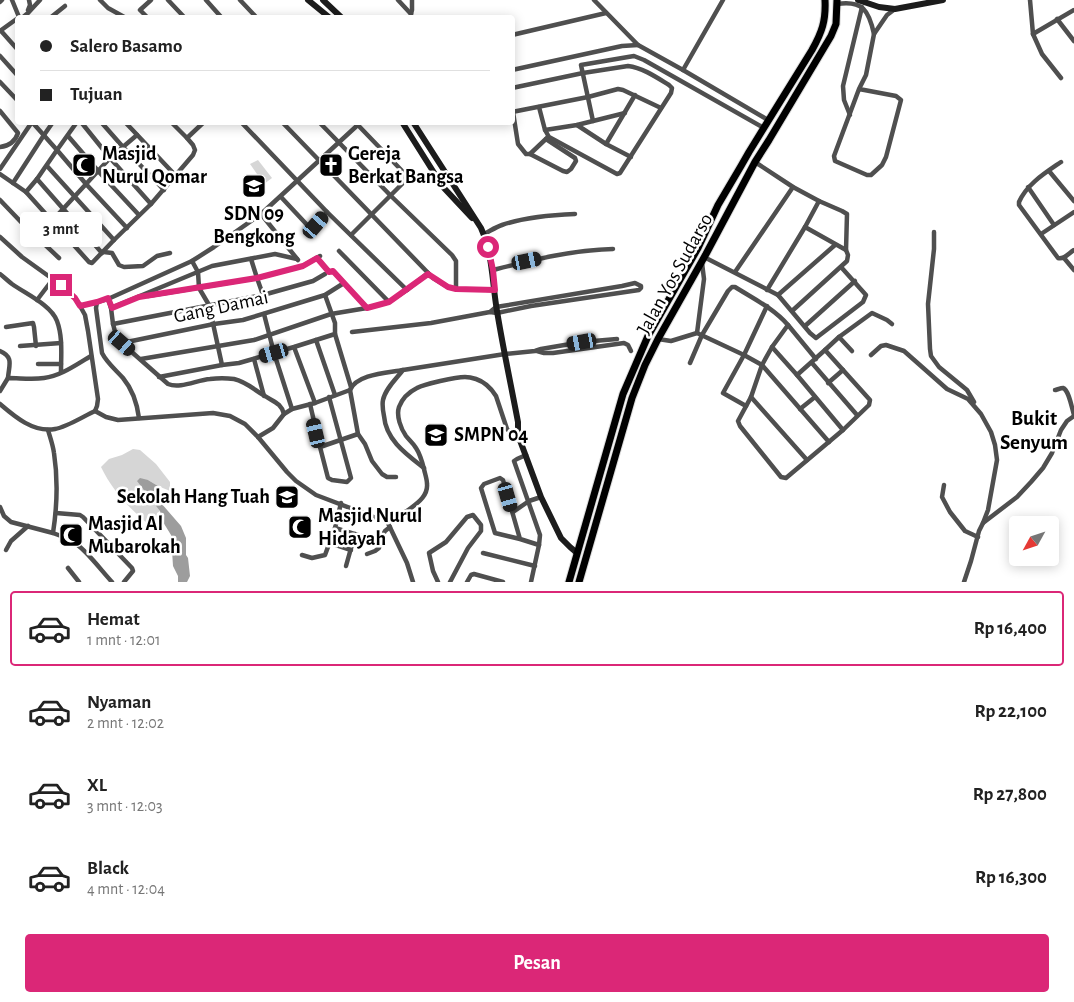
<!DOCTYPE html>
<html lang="id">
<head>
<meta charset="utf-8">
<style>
	:root { --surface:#fff; --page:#f6f6f6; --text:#222; --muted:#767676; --line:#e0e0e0; --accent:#db2777 }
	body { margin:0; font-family:"Alegreya Sans",sans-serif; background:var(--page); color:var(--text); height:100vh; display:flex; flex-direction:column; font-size:19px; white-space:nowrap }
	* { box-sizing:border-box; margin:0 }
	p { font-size:16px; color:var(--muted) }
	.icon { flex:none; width:28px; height:28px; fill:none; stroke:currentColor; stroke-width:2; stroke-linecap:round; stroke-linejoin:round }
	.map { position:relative; height:582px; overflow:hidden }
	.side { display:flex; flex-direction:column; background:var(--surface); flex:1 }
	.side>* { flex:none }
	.top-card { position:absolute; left:15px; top:15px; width:500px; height:110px; border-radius:5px; box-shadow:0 2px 12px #0003; display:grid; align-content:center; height:110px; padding:0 25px; background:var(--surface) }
	.needle { width:32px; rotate:230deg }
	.tools { position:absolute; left:1009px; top:516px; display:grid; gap:10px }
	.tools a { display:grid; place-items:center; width:50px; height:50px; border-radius:5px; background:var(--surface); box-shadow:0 2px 12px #0003; font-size:25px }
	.end { position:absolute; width:22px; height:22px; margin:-11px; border:6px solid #db2777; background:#fff; box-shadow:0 0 0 2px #fff }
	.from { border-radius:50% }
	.bubble { position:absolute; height:35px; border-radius:5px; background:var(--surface); box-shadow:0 2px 12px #0003; font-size:16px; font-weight:600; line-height:35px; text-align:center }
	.car { position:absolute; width:15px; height:30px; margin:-15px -8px; border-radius:6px; box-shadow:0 0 4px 1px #0007; background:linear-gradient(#222 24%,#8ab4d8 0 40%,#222 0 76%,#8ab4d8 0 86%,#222 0) }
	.top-card b { display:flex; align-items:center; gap:18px; height:48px; font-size:19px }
	.top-card b+b { border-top:1px solid var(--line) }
	.top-card i { width:12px; height:12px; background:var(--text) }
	ul { padding:9px 0 0; list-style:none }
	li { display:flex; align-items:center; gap:15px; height:75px; margin:0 10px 8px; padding:0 15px; border:2px solid transparent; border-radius:5px }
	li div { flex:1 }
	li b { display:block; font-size:19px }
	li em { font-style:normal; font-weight:600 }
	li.active { border-color:var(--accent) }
	li>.icon { width:45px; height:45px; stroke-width:1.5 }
	.action { display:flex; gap:10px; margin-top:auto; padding:10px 25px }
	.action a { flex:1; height:58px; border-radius:5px; background:var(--accent); color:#fff; font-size:20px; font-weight:600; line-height:58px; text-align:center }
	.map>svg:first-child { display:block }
	.green { fill:#d6d6d6 }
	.water { fill:#9d9d9d }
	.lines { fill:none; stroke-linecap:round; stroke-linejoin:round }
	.primary-casing { stroke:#dbdbdb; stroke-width:9 }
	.street { stroke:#4f4f4f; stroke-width:4.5 }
	.secondary { stroke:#1c1c1c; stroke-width:6 }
	.primary { stroke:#000; stroke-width:7 }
	.route { stroke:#db2777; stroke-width:6 }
	.labels { text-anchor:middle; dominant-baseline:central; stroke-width:5; stroke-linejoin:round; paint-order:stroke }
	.poi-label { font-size:20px; font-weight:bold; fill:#000; stroke:#fff; text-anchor:start }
	.street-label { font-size:20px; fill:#000; stroke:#fff }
	.neighbourhood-label { font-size:21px; font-weight:bold; fill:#000; stroke:#fff }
</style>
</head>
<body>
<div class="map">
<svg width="1074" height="582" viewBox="0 0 1074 582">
	<rect width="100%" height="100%" fill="#fff"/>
	<g class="green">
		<path d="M258 160 272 178 264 184 250 164Z"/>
		<path d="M133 449 140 450 156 464 170 482V491L158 486 148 480 160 511 157 513 156 519 148 524C129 508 112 490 101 467L109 459 122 455Z"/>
	</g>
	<path class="water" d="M140 478 148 480 158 486 161 503 181 526 186 538V555L188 558 190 576 187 582H178V576L173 566 171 535 163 522 160 511 137 481Z"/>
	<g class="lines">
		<g class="primary-casing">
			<g id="primary">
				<path d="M569 582 623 394 648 336 698 248 718 205 741 166 749 152 812 50C822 32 826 21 825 0"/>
				<path d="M579 582 632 398 645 365 658 339 706 254 755 162 769 140 831 36 836 24 837 0"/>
			</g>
		</g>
		<g class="street">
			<path d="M12 0 19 17"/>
			<path d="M100 0 108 8 126 18"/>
			<path d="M168 0 185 18"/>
			<path d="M206 0 222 18"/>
			<path d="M240 0 257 18"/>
			<path d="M398 0 411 14"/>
			<path d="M594 0 638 45 683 70 768 120"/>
			<path d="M1030 0 1033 34 1042 54 1061 78"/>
			<path d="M0 2 2 0"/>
			<path d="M837 4C863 0 869 11 874 34"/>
			<path d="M28 10 30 5 29 0"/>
			<path d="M411 14 412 10V0"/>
			<path d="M22 18 28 13 40 0"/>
			<path d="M50 18 65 6"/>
			<path d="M148 18 140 10 151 0"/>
			<path d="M1057 19 1074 41"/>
			<path d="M0 31 18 18"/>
			<path d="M2 32 18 50"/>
			<path d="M1033 34 1074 10"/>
			<path d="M512 35 606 13"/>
			<path d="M0 56 18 76"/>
			<path d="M512 70 622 46 638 45"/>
			<path d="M683 70 723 0"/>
			<path d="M0 82 18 101"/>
			<path d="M512 88 583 73 628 66C643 68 656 77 669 85L672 88 671 93 620 173 617 174 549 137 545 130 539 107"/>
			<path d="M859 89 896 96 901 100 886 157 882 165 871 175H867L835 161 834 156 859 89 866 75 874 34 887 15 895 9"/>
			<path d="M0 111 18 133C15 142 9 146 0 147"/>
			<path d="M512 112 588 97 618 89 623 90 661 108"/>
			<path d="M513 112 518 144 526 154H530L548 137"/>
			<path d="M850 115 844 100 843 86 862 7"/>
			<path d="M593 121 581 65 628 57 634 56 644 60 764 128"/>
			<path d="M32 122 57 150 77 122"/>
			<path d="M81 122 110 158 151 204"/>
			<path d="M101 122 123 147 164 190"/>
			<path d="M125 122 176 176"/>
			<path d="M171 122 187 138"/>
			<path d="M241 122 327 212 407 290 428 273"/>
			<path d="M282 122 433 278 448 287 456 289 495 290"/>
			<path d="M319 122 391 196 452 255 456 261V289"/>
			<path d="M577 125 606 144 631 157"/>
			<path d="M545 130 577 125 625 113"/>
			<path d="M68 136 99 172 139 215"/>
			<path d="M606 144 635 95"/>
			<path d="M530 154 563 171 567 172 571 169 576 161 575 158 546 139"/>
			<path d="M755 162 793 187 819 201 805 227 767 290"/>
			<path d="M1061 162C1045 173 1027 184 1019 202V205L1058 258C1064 260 1069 253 1074 250"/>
			<path d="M47 166 114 240"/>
			<path d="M0 169 32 122"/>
			<path d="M1049 171 1074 201"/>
			<path d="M0 174 26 192 89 262 92 263 114 240 151 204 193 155 195 150 193 145 187 138 204 122"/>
			<path d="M37 179 102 253"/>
			<path d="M13 183 44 135 53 122"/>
			<path d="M1028 187 1054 225"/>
			<path d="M26 192 37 179 57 150 86 184 127 228"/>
			<path d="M281 197 310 228 316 225 327 212"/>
			<path d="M0 200 22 223 59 258"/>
			<path d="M819 201 842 211 847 214 846 250"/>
			<path d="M261 214 298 260"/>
			<path d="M52 221 110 158 137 135"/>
			<path d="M934 232V249L928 304 930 349 931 356 939 367 967 390 974 402"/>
			<path d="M484 234C490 231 496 227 502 225 525 217 551 215 575 214"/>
			<path d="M1041 234 1074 212"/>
			<path d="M351 235 406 180V175L355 122"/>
			<path d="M0 237 22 257 61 285 75 298 80 306 85 315 88 331 98 399 97 406 95 411"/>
			<path d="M339 251 389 302"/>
			<path d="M104 252 112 253 119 265 124 267 143 266 157 256 170 253"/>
			<path d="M704 257 778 295 810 333 816 338 863 302 866 295 841 267"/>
			<path d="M317 258 329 272 333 271 367 308"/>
			<path d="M1064 258 1074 270"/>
			<path d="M192 261 198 272 199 288 209 305 222 365"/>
			<path d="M493 270C533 260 572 250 613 249"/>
			<path d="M735 272 793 187"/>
			<path d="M0 274C4 277 8 281 12 284 26 294 51 305 57 321 63 337 61 356 61 372"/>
			<path d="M263 295 257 278 303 266 320 256"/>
			<path d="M778 295 835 245"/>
			<path d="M148 296 257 278 251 259"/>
			<path d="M108 299 111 308 113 324 117 339 168 384C180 389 197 380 210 379 218 378 226 378 234 379 247 382 254 390 265 396 274 402 281 403 284 414"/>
			<path d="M37 300 53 279"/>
			<path d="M97 302 96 308 102 353C107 363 116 370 123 378 133 390 137 403 139 418"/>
			<path d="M80 306 97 302 108 299 192 261 214 247 261 214 361 122"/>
			<path d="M111 308 212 266 275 254 297 259"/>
			<path d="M792 311 847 261 848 255 846 250 805 227"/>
			<path d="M264 314 274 353 292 409"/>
			<path d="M113 324 263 295 313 281 325 274"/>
			<path d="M805 326 855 281"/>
			<path d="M6 327 33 323 34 327 36 346"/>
			<path d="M352 332 431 323 490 312 497 313 531 306 639 290 641 288V286L635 283 622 286 496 307 490 312"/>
			<path d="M697 333 704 279 702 263"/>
			<path d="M335 334 351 387"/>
			<path d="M839 337 852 351"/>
			<path d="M658 339 671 341 697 333 744 355 762 365 829 442"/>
			<path d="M316 340 335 395"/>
			<path d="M122 343 214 324 243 320 325 295 344 283"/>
			<path d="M20 346 61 343"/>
			<path d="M294 347 315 403"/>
			<path d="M772 347 797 375 843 430"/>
			<path d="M825 350 839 337 872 313 887 320 892 324"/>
			<path d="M0 351C14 357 9 365 8 378"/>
			<path d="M537 351 544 353H553L624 343 628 345 631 351"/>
			<path d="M871 355 881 346 886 345 904 351 947 389 968 399 981 414 991 432 995 445 997 460 988 510 983 523"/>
			<path d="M141 359 254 340 331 314 367 308 389 302 407 290"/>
			<path d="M254 359 264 396"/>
			<path d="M690 363 702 335 728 291 732 287H735C754 299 773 308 788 325"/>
			<path d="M812 363 857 415"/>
			<path d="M38 364H61"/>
			<path d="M797 375 825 350 870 400 869 405 843 430 786 478 781 477 740 426 738 421 751 397 762 365 772 347 788 325 816 359"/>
			<path d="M159 377 222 365 239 363 294 347 335 334V323L325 295"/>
			<path d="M828 383 843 370"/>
			<path d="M350 390 358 434 365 444 372 461 382 474 387 477H396"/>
			<path d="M1055 390C1056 390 1061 388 1063 388 1069 390 1072 409 1074 415"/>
			<path d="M0 391 8 378C20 378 32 380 44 378 61 376 77 364 91 356"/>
			<path d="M751 397 807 460"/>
			<path d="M0 404C15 417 34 433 55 429 67 427 84 416 95 411L106 417 118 420 213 413 230 416 245 424 258 437 287 472 296 481 316 495 379 519C391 519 402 515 411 508 419 502 428 495 427 484 427 479 425 474 424 469 422 461 420 454 416 448 413 443 409 440 406 436 401 429 396 416 399 407 402 399 409 392 417 388 424 384 456 377 465 377 468 377 473 378 476 379 485 382 491 388 496 396L507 429 510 432 518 435"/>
			<path d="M310 404 320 447 328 478 332 480 347 482 351 478 329 397"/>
			<path d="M746 406 723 393 744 355 767 306"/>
			<path d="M800 409 815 397"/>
			<path d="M48 430C50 437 53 445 54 453 58 479 57 507 53 533 58 535 64 537 69 539 84 547 100 569 112 582"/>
			<path d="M258 437 273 428 284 414 292 409 315 403 350 390C357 374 387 373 403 370"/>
			<path d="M320 447 358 434"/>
			<path d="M526 455 517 459 514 461 540 535 539 545 531 582"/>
			<path d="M424 468C406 454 386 440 384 416 383 411 382 405 383 400 385 389 396 379 403 370L505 354 535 351 541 349 582 342 617 339"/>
			<path d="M944 485 942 497 950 512 965 531 978 537"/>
			<path d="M0 507 4 516 11 522 53 533"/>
			<path d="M513 512 529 501 541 497"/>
			<path d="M56 513 80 515 83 517 132 568 133 571 124 582"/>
			<path d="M386 519 407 563 413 582"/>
			<path d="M335 528 377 541 380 540 385 531 390 527"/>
			<path d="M520 539 503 480 500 478 484 484 481 488 495 533 520 539 539 545"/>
			<path d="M330 543 351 550"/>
			<path d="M6 550 11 541 28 526"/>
			<path d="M483 553 535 566"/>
			<path d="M367 554 375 551 379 548 380 540"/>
			<path d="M302 555 312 558 325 555 335 528 341 503"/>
			<path d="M346 566 355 534"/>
			<path d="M68 568 79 582"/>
			<path d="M438 582 433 571 429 553 446 542 467 517 473 515 481 525V531L468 548 450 582"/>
			<path d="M467 582 471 575 474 574 503 582"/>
			<path d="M964 582 971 561 979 531 983 523 1017 497 1031 482 1043 468 1052 453 1061 430 1067 421 1074 416"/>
		</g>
		<g class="secondary">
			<path d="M308 0 330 18"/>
			<path d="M323 0 342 18"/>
			<path d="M858 0 879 7 895 9 943 0"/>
			<path d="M402 122 443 187 472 218"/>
			<path d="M413 122 481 228C493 255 492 282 497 311 503 348 511 385 518 422V435L541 497 561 538 570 547 577 553"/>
		</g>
		<use href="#primary" class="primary"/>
	</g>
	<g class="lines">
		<path class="route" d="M61 285 75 298 80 306 97 302 108 298 112 308 139 297 257 278 303 266 317 258 329 272 333 271 367 308 389 302 428 274 448 287 456 289 495 290 493 270 488 247"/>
	</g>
	<defs>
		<g id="mosque-square" transform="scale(1.25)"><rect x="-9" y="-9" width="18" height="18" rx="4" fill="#000" stroke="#fff"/><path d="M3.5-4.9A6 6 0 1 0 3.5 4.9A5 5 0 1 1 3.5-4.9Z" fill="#fff"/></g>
		<g id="church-square" transform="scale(1.25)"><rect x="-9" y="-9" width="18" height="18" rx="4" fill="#000" stroke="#fff"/><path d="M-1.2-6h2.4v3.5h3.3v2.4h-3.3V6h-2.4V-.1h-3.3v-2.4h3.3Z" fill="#fff"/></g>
		<g id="school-square" transform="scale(1.25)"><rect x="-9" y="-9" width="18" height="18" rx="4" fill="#000" stroke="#fff"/><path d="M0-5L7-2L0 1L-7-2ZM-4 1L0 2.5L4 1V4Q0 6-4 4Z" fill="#fff"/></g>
	</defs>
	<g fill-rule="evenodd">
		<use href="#mosque-square" x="84" y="165"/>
		<use href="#church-square" x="331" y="165"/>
		<use href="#school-square" x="254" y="186"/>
		<use href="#school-square" x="436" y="435"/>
		<use href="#school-square" x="287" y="497"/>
		<use href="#mosque-square" x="300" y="527"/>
		<use href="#mosque-square" x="71" y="535"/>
	</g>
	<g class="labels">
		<g class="poi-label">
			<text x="102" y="154">Masjid<tspan x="102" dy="23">Nurul Qomar</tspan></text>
			<text x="348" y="154">Gereja<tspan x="348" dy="23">Berkat Bangsa</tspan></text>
			<text x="254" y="214" text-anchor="middle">SDN 09<tspan x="254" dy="23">Bengkong</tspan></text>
			<text x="454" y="435">SMPN 04</text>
			<text x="270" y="497" text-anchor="end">Sekolah Hang Tuah</text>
			<text x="318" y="516">Masjid Nurul<tspan x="318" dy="23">Hidayah</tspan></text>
			<text x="88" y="524">Masjid Al<tspan x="88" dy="23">Mubarokah</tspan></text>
		</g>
		<g class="street-label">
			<text transform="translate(675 274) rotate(-61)">Jalan Yos Sudarso</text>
			<text transform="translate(221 307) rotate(-12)">Gang Damai</text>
		</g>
		<g class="neighbourhood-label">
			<text x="1034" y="418">Bukit<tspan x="1034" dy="24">Senyum</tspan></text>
		</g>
	</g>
</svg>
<div class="tools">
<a><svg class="needle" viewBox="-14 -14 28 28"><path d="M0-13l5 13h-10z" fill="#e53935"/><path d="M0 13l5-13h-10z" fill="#767676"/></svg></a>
</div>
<i class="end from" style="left:488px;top:247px"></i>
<i class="end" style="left:61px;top:285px"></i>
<div class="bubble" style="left:20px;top:212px;width:82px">3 mnt</div>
<i class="car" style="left:316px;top:225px;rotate:41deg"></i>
<i class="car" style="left:527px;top:261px;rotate:78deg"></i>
<i class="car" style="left:582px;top:342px;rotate:260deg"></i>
<i class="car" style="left:122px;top:343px;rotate:131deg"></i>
<i class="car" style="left:274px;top:353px;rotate:254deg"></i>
<i class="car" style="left:316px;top:433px;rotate:347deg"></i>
<i class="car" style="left:508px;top:497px;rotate:164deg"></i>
<div class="top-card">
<b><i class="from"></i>Salero Basamo</b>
<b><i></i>Tujuan</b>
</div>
</div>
<section class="side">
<ul>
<li class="active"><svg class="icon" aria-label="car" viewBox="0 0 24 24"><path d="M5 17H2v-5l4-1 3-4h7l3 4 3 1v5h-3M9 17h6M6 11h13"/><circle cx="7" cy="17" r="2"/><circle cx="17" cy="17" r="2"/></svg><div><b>Hemat</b><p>1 mnt · 12:01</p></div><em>Rp 16,400</em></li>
<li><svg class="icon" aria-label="car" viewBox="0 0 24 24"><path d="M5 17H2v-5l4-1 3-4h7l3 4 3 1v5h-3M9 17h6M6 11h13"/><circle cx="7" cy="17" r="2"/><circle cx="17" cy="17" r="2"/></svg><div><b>Nyaman</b><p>2 mnt · 12:02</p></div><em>Rp 22,100</em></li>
<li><svg class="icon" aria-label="car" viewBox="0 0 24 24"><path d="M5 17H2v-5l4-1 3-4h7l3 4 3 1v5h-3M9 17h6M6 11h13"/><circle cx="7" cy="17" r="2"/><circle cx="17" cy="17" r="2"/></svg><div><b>XL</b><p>3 mnt · 12:03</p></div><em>Rp 27,800</em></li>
<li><svg class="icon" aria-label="car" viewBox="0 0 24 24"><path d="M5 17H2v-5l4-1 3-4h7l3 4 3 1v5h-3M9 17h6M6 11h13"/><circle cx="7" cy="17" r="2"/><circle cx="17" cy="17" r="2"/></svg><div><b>Black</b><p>4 mnt · 12:04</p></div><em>Rp 16,300</em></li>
</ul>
<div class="action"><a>Pesan</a></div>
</section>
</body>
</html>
